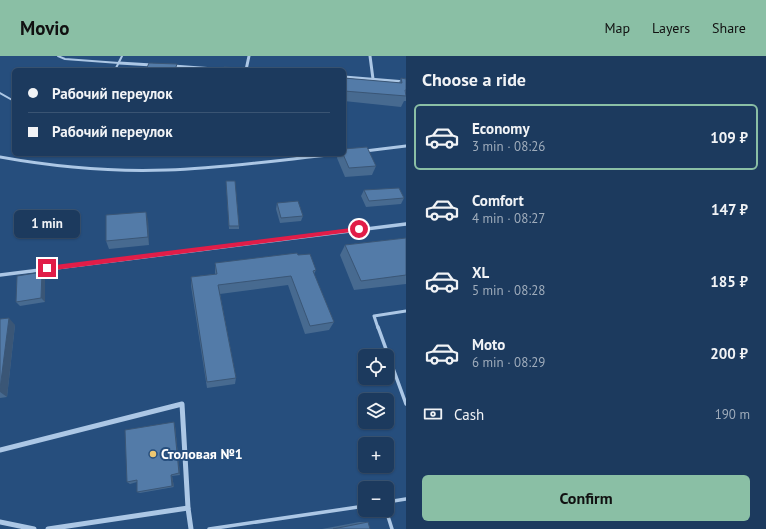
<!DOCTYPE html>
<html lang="en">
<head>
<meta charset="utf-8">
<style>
	:root { --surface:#1c3a5e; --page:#254164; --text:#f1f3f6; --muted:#a0adbc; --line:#3a5473; --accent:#8abfa5 }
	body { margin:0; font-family:"PT Sans",sans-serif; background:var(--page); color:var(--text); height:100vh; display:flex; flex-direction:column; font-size:15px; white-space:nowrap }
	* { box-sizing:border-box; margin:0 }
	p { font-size:13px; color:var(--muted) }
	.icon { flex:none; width:22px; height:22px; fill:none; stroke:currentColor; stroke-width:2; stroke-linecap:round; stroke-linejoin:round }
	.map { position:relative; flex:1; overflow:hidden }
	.side { display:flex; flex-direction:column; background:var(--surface); width:360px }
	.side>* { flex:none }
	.top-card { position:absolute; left:12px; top:12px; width:334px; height:88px; border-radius:6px; box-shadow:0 1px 3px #0004,0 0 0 1px var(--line); display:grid; align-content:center; height:88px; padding:0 16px; background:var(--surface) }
	.tools { position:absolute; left:358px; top:293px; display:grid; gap:8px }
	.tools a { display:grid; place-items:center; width:36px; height:36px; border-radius:6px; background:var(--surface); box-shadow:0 1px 3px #0004,0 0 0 1px var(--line); font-size:20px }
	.end { position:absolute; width:18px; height:18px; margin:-9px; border:5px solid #e11d48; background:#fff; box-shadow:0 0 0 2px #fff }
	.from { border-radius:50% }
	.bubble { position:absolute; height:28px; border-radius:6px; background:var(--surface); box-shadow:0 1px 3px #0004,0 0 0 1px var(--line); font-size:13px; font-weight:700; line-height:28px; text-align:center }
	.top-card b { display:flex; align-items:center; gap:14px; height:38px; font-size:15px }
	.top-card b+b { border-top:1px solid var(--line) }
	.top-card i { width:10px; height:10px; background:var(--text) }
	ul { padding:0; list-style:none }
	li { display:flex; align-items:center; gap:12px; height:66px; margin:0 8px 6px; padding:0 8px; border:2px solid transparent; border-radius:6px }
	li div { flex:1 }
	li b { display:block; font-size:15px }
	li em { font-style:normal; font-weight:700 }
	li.selected { border-color:var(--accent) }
	li>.icon { width:36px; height:36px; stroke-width:1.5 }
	h2 { padding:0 16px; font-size:18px; line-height:48px }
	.pay { display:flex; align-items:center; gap:10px; height:44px; padding:0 16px; font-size:15px }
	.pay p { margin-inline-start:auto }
	.cta { display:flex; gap:8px; margin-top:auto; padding:8px 16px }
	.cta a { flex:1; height:46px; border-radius:6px; background:var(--accent); color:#111; font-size:16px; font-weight:700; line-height:46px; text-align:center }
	header { display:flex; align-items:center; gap:24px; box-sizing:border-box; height:56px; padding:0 20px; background:var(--accent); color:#111 }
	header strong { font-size:19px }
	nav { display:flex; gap:22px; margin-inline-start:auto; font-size:14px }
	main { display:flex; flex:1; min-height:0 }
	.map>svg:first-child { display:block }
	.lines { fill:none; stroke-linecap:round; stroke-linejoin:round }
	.service-far2 { stroke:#acc7e5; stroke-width:2 }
	.service-far1 { stroke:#acc7e5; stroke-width:3 }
	.service { stroke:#acc7e5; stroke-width:3.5 }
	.minor-far2 { stroke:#acc7e5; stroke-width:3 }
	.minor-far1 { stroke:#acc7e5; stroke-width:3.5 }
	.minor { stroke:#acc7e5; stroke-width:5 }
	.wall { fill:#476a90 }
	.shaded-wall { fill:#3a5676 }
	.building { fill:#537ba8; stroke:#3a5676 }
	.route { fill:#e11d48 }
	.poi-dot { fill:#edc771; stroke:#264e7d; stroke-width:1.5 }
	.labels { text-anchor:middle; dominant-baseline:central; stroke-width:4; stroke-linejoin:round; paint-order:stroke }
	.near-poi-label { font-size:14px; font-weight:bold; fill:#fff; stroke:#264e7d; text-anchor:start }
</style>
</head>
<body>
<header>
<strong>Movio</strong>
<nav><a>Map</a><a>Layers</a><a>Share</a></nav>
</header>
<main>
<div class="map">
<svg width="406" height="473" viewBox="0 0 406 473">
	<rect width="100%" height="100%" fill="#264e7d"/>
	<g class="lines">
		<g class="service-far2">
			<path d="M58 0 65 3 119 7"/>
			<path d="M115 14 122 0"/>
			<path d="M0 37 14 45"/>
		</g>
		<path class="service-far1" d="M378 272 374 260 406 255"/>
		<g class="service">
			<path d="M378 271 406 348"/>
			<path d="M387 446 406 443"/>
			<path d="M386 454 392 473"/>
			<path d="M209 473 365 450"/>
		</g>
		<g class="minor-far2">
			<path d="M370 0 373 23"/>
			<path d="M119 7 152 9"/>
			<path d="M173 10 228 14"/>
			<path d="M246 14 249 0"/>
			<path d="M344 21 406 26"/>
			<path d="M365 95 406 90"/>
			<path d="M0 101C55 111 111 116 167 114 224 112 280 104 337 98"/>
		</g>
		<path class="minor-far1" d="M0 219 406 168"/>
		<g class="minor">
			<path d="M0 394 182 348 188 452 191 473"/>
			<path d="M0 466 34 473"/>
			<path d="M48 473 188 452"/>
		</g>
	</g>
	<g class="wall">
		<path d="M344 22 399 27 401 22 406 23V45H404L401 51 344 45Z"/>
		<path d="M338 98H344L376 110 372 119 345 121 337 102Z"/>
		<path d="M226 125 239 170V173H229Z"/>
		<path d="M364 134 404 142 401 148 366 151 361 140Z"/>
		<path d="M277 147 303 160 301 165 280 167 276 153Z"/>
		<path d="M148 164 149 189 109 193 106 185Z"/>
		<path d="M406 182V228L354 234 340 199 345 189Z"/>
		<path d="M298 199 316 214 314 218 334 266 329 274 305 278 288 229 220 238 236 322 235 328 207 332 191 230V221L215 218V207Z"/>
		<path d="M42 216 45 221V246L20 250 16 246Z"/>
		<path d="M0 263 15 269 7 341 0 342Z"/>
		<path d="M175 370 180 419 172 420 174 431 140 437 137 436V426L130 428 127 426Z"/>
		<path d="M359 466H368L370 473H322Z"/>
	</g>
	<g class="shaded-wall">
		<path d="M146 156 148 164 149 189 148 181Z"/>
		<path d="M42 216 45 221V246L41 242Z"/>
		<path d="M9 262 15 269 7 341 0 336V333Z"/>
		<path d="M174 366 175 370 180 419 179 417Z"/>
		<path d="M171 419 172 420 174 431 172 430Z"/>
	</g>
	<g class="building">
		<path d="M149 7 177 8 175 14H146Z"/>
		<path d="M224 11 238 12V14H223Z"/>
		<path d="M124 13H134V14H123Z"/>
		<path d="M344 22 402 27 401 22 406 23V34H405L406 40 344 35Z"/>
		<path d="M367 91 376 110 349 112 343 98H344V93Z"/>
		<path d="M226 125H235L239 170H229Z"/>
		<path d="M399 132 404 142 369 145 364 134Z"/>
		<path d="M298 145 303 160 281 162 277 147Z"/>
		<path d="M146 156 148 181 106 185V159Z"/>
		<path d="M406 182V219L361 225 345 189Z"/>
		<path d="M297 197 298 199 310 198 316 214 313 215 334 266 310 270 291 220 218 229 236 322 207 326 191 221 217 218 215 207Z"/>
		<path d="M42 216 41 242 16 246 17 220Z"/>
		<path d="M9 262 0 333V263Z"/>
		<path d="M174 366 179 417 171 419 172 430 137 436V424L127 426 125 374Z"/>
		<path d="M368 466 370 473H333Z"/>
	</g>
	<path class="route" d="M359 171 362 173 359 175 47 215 44 212 47 210Z"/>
	<circle class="poi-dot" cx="153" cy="398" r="4"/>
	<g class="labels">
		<g class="near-poi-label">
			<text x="161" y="398">Столовая №1</text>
		</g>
	</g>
</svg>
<div class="tools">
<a><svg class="icon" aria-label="locate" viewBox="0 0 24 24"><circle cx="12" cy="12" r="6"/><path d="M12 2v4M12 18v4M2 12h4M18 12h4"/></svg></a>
<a><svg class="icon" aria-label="layers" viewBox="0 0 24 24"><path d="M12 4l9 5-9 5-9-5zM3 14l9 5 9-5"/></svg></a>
<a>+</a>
<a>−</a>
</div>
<i class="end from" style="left:359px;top:173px"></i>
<i class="end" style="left:47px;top:212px"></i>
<div class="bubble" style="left:14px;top:154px;width:66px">1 min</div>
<div class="top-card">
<b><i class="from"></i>Рабочий переулок</b>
<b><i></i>Рабочий переулок</b>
</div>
</div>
<section class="side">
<h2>Choose a ride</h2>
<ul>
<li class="selected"><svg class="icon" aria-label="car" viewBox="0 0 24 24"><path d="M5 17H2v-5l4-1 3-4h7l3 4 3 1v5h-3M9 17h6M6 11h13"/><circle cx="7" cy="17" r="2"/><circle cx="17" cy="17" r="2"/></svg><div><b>Economy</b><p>3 min · 08:26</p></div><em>109 ₽</em></li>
<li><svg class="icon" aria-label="car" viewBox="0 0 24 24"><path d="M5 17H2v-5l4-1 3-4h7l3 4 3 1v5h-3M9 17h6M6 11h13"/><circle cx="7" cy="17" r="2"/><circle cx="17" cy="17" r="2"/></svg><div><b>Comfort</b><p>4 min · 08:27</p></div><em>147 ₽</em></li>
<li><svg class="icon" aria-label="car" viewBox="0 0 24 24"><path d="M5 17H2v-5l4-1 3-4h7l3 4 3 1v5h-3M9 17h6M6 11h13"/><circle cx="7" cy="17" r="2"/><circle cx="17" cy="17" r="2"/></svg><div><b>XL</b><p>5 min · 08:28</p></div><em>185 ₽</em></li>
<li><svg class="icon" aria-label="car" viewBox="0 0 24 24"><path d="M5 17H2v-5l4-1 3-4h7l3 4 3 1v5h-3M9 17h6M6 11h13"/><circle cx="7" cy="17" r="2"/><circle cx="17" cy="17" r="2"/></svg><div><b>Moto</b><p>6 min · 08:29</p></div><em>200 ₽</em></li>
</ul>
<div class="pay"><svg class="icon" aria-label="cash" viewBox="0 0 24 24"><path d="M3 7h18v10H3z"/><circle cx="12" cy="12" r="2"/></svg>Cash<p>190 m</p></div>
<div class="cta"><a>Confirm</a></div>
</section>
</main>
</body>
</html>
